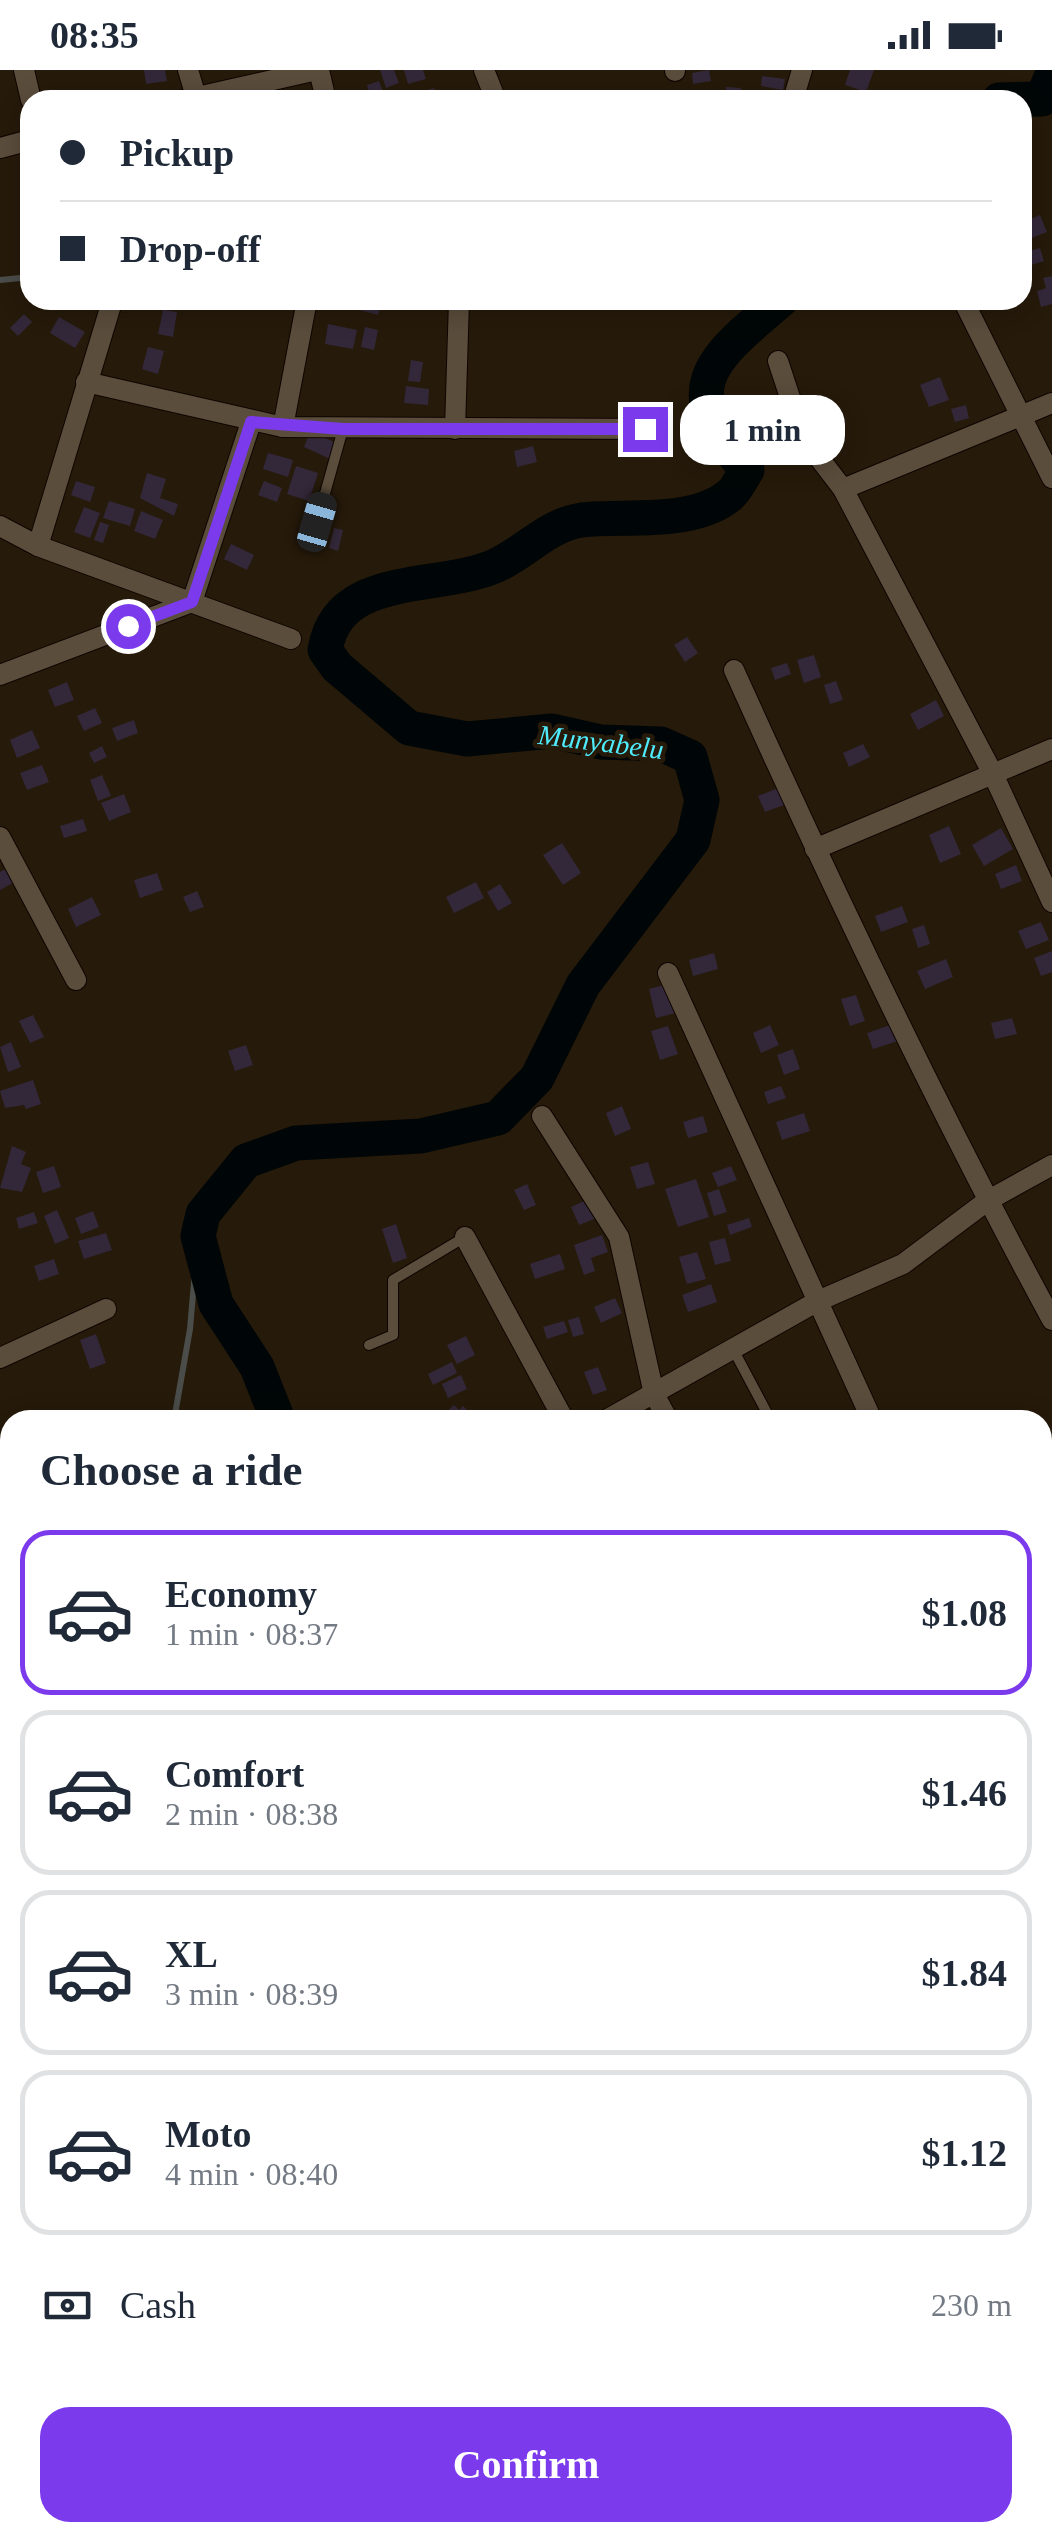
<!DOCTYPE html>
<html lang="en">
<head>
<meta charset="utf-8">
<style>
	:root { --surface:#fff; --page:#f2f2f3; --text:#1f2937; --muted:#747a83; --line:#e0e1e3; --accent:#7c3aed }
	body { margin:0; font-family:"Times New Roman",serif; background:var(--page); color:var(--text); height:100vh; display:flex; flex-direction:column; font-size:38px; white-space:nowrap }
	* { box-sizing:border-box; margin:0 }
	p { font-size:32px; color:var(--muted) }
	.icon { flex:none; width:55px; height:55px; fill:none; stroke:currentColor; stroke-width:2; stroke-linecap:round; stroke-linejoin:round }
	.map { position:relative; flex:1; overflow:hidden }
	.drawer { position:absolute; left:0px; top:1340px; width:1052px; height:1132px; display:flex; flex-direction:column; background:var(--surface); border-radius:30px 30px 0 0; box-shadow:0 5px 25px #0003 }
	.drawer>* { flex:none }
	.top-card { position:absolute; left:20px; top:20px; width:1012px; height:220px; border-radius:30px; box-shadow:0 5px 25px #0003; display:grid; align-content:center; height:220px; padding:0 40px; background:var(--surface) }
	.end { position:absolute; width:45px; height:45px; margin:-22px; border:12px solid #7c3aed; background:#fff; box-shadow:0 0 0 5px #fff }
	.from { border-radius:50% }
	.bubble { position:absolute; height:70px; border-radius:30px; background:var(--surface); box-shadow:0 5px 25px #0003; font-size:32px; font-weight:700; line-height:70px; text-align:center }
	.car { position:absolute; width:30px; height:60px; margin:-30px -15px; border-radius:12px; box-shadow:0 0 8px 2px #0007; background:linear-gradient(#222 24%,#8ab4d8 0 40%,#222 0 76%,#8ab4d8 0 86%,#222 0) }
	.top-card b { display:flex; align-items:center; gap:35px; height:95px; font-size:38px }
	.top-card b+b { border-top:2px solid var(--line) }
	.top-card i { width:25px; height:25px; background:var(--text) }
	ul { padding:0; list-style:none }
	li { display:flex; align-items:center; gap:30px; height:165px; margin:0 20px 15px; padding:0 20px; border:5px solid var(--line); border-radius:30px }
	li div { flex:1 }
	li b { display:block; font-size:38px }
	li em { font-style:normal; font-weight:700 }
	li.active { border-color:var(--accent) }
	li>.icon { width:90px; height:90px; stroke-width:1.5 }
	h2 { padding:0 40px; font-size:45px; line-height:120px }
	.pay { display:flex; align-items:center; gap:25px; height:110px; padding:0 40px; font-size:38px }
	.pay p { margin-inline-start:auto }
	.cta { display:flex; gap:20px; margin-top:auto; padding:20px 40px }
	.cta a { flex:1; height:115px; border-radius:30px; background:var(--accent); color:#fff; font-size:40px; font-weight:700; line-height:115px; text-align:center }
	.status { display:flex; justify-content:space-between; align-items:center; height:70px; padding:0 50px; background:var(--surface); direction:ltr }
	.status svg { height:28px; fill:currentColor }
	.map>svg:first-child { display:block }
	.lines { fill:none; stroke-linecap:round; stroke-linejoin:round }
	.stream { stroke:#4b4d4a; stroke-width:6 }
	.river { stroke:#000607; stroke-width:35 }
	.building { fill:#332839 }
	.lane-casing { stroke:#0f0500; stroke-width:12 }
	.street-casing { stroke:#0f0500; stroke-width:22 }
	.secondary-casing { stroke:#0f0500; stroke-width:32 }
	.lane { stroke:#5b4d3c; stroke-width:10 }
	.street { stroke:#5b4d3c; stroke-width:20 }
	.secondary { stroke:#5b4d3c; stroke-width:30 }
	.route { stroke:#7c3aed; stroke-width:12 }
	.labels { text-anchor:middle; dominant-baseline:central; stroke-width:9; stroke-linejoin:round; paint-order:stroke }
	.water-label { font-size:28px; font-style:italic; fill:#4fecfd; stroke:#261a0a }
</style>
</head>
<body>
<div class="status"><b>08:35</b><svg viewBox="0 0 49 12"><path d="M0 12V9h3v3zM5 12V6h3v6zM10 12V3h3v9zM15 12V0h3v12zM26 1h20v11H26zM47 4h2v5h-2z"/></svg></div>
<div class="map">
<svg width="1052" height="2472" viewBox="0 0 1052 2472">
	<rect width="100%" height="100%" fill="#261a0a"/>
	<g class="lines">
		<g class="stream">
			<path d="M0 210 30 207"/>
			<path d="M174 1350 190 1259 198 1166"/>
			<path d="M0 1630 10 1641"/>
			<path d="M485 2472 486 2462"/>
		</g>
		<g class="river">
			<path d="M999 30 1042 29 1052 5"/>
			<path d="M278 1350 257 1297 216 1234 198 1166 203 1144 246 1091 296 1073 421 1066 498 1048 537 1008 583 915 693 770 702 730 690 687 661 674 601 672 552 661 467 669 409 658 337 597 325 580C338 501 437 521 495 496 525 483 547 455 582 450 625 445 693 456 730 425 737 419 742 407 747 400 673 318 709 291 781 230"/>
			<path d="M1042 1923 1052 1929"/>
			<path d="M1042 2204 1052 2190"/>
			<path d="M965 2462 966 2472"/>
		</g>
	</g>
	<g class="building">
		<path d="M144 0H165L167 11 146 14Z"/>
		<path d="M380 0H394L399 13 386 18Z"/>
		<path d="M404 0H423L426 9 408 14Z"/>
		<path d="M709 0 711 11 693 14 692 3Z"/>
		<path d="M850 0H874L866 22 845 15Z"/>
		<path d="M762 6 785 9 783 20 761 16Z"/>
		<path d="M379 11 384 24 371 28 367 15Z"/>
		<path d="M726 17 741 18 740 30H725Z"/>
		<path d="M434 18 437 30H416L414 24Z"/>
		<path d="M1040 145 1047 162 1029 169 1023 152Z"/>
		<path d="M1040 178 1044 191 1025 197 1022 183Z"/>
		<path d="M1052 206V234L1041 237 1037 221 1046 218 1043 208Z"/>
		<path d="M358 230H382L378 245 356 239Z"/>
		<path d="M163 240 177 242 173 267 158 264Z"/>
		<path d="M24 244 32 252 18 266 10 258Z"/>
		<path d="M59 247 85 262 75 278 50 263Z"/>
		<path d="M328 254 357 260 353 279 325 274Z"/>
		<path d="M365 257 378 260 374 280 361 277Z"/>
		<path d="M148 277 164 281 158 304 142 299Z"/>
		<path d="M411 290 423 292 420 312 408 311Z"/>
		<path d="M940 307 949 330 929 337 920 315Z"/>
		<path d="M406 316 429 319 428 335 404 333Z"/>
		<path d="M966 335 969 348 955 352 951 339Z"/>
		<path d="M310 362 337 373 330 389 304 377Z"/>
		<path d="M533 376 537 392 517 397 514 381Z"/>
		<path d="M268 383 293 390 288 407 263 399Z"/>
		<path d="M296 396 318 403 309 431 287 424Z"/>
		<path d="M147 403 166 409 160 428 178 434 174 446 140 428Z"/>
		<path d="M76 411 95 417 90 432 71 425Z"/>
		<path d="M264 411 282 418 277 432 258 425Z"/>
		<path d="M109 431 135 439 130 456 103 448Z"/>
		<path d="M84 437 100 443 90 468 74 462Z"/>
		<path d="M141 441 163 450 155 469 134 461Z"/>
		<path d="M100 452 109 455 103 473 94 470Z"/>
		<path d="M334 458 343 460 338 481 329 478Z"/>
		<path d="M231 474 254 485 247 500 224 489Z"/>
		<path d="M687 567 698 583 685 592 674 575Z"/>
		<path d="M814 585 821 607 804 613 797 590Z"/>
		<path d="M787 593 791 604 775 610 771 598Z"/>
		<path d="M836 611 843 630 830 634 824 615Z"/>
		<path d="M67 612 74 630 55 637 48 620Z"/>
		<path d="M936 630 944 646 918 660 910 644Z"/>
		<path d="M95 638 102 653 84 661 77 646Z"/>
		<path d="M134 650 138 663 117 671 112 658Z"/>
		<path d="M32 660 40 678 17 688 10 670Z"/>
		<path d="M863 674 870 687 849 697 843 683Z"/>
		<path d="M102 676 107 687 94 693 89 683Z"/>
		<path d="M42 695 49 712 27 720 20 703Z"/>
		<path d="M102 705 111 726 98 731 90 710Z"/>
		<path d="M778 718 784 735 765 742 758 726Z"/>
		<path d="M124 724 131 742 109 751 101 733Z"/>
		<path d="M83 749 87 761 64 768 60 756Z"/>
		<path d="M949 756 961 784 940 793 929 765Z"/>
		<path d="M1001 758 1013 779 984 796 972 775Z"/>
		<path d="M562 773 581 803 563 815 543 785Z"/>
		<path d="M1016 795 1022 811 1001 819 995 804Z"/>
		<path d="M11 796 18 810 0 820V802Z"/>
		<path d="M157 803 163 820 140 828 134 810Z"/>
		<path d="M476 812 484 828 454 843 446 827Z"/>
		<path d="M500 814 512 833 498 841 487 822Z"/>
		<path d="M197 821 204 837 190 842 183 827Z"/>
		<path d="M92 827 101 845 76 857 68 839Z"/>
		<path d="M902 836 908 852 881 862 875 846Z"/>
		<path d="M1041 852 1049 870 1026 879 1018 861Z"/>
		<path d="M924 855 930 874 918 878 912 859Z"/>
		<path d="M1052 881V902L1041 906 1034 888Z"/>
		<path d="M714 883 718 899 693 906 689 890Z"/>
		<path d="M946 889 953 907 925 919 917 901Z"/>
		<path d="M668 914 676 943 656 948 649 919Z"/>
		<path d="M856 925 865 951 850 956 841 929Z"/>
		<path d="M33 945 44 967 30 973 19 951Z"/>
		<path d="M1012 948 1017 964 995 969 991 953Z"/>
		<path d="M899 952 904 969 873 979 867 963Z"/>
		<path d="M770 955 779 975 761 983 753 963Z"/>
		<path d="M668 956 678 984 660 990 651 961Z"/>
		<path d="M11 972 21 997 8 1002 0 977Z"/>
		<path d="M246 975 253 995 235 1001 228 981Z"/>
		<path d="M793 979 800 999 784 1005 777 985Z"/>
		<path d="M33 1010 41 1034 26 1039 24 1035 5 1038 0 1021Z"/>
		<path d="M781 1016 786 1028 768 1034 764 1022Z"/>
		<path d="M622 1036 631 1059 615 1066 606 1043Z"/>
		<path d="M804 1043 810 1061 782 1070 776 1052Z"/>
		<path d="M703 1046 708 1062 688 1068 683 1052Z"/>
		<path d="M12 1076 26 1082 21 1094 31 1098 22 1122 0 1118Z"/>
		<path d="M648 1092 655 1114 637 1119 630 1097Z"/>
		<path d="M54 1096 61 1117 43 1123 36 1102Z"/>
		<path d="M731 1096 737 1110 718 1117 712 1103Z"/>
		<path d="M696 1109 709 1147 678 1157 665 1119Z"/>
		<path d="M527 1114 536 1135 524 1140 514 1120Z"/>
		<path d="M719 1119 727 1142 714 1146 707 1123Z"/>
		<path d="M591 1128 599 1147 579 1155 571 1137Z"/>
		<path d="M57 1140 69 1168 55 1174 44 1146Z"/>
		<path d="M93 1141 99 1157 81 1164 75 1148Z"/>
		<path d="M34 1142 38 1153 19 1159 16 1148Z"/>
		<path d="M749 1148 752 1157 730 1165 727 1155Z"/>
		<path d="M396 1154 407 1188 393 1193 382 1159Z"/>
		<path d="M106 1163 112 1180 84 1189 78 1171Z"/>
		<path d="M602 1165 608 1182 591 1188 595 1201 584 1205 574 1175Z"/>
		<path d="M725 1168 731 1191 715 1195 709 1172Z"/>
		<path d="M697 1182 706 1209 687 1214 679 1187Z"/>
		<path d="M560 1184 565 1199 535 1209 530 1194Z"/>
		<path d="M54 1189 59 1204 39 1211 34 1196Z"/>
		<path d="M711 1214 717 1232 688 1242 682 1225Z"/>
		<path d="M615 1228 622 1243 601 1253 594 1237Z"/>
		<path d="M579 1247 584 1264 573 1267 568 1250Z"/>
		<path d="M564 1251 568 1262 547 1269 543 1257Z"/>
		<path d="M96 1264 106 1293 90 1299 80 1270Z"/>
		<path d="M466 1266 475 1285 457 1294 447 1275Z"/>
		<path d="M452 1292 457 1303 433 1315 428 1304Z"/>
		<path d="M598 1297 607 1320 593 1325 584 1302Z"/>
		<path d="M461 1305 467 1319 448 1328 442 1314Z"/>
		<path d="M454 1335 459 1340 463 1336 477 1350H438Z"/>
		<path d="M10 1695V1717L0 1722V1699Z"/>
		<path d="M306 2462H331L335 2472H310Z"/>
		<path d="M812 2462H842L826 2472H817Z"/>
	</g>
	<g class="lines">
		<g class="lane-casing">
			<g id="lane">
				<path d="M317 452 343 359"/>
				<path d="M369 1275 393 1265V1210L465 1167"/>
				<path d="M733 1279 767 1343"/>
			</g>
		</g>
		<g class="street-casing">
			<g id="street">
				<path d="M24 0 31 30"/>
				<path d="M188 0 197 30"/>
				<path d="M319 0 326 30"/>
				<path d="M484 0 496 30"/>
				<path d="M675 0V1"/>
				<path d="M184 30 317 0"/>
				<path d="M793 30 802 0"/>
				<path d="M0 78 30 70"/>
				<path d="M963 230 1052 408"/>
				<path d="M778 291 803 367 843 419 993 704 1052 832"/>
				<path d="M86 312 283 357 645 359"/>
				<path d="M283 357 307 230"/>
				<path d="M455 359 459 230"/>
				<path d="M843 419 1052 333"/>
				<path d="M0 456 38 476 291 569"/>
				<path d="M38 476 111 235"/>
				<path d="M734 600C833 820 937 1038 1052 1250"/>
				<path d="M0 605 192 532 251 352"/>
				<path d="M0 767 76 910"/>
				<path d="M815 779 1052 679"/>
				<path d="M668 903 872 1350"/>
				<path d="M542 1046 619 1167 654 1324 668 1350"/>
				<path d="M465 1167 564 1350"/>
				<path d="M0 1288 106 1239"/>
				<path d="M606 1350 818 1231 903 1194 987 1131 1052 1095"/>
				<path d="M1042 1451 1052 1439"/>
				<path d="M1042 1633 1052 1652"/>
				<path d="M0 2076 10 2097"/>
				<path d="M0 2343 10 2356"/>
				<path d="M1052 2456 1047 2458 1052 2467"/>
				<path d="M89 2462 96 2472"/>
				<path d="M247 2462 255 2472"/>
				<path d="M763 2462 768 2472"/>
				<path d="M144 2472 155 2462"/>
				<path d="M669 2472 682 2462"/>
			</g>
		</g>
		<g class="secondary-casing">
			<g id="secondary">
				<path d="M1042 1765 1052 1763"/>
				<path d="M0 2189 10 2181"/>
			</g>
		</g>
		<use href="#lane" class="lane"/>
		<use href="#street" class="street"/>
		<use href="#secondary" class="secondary"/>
	</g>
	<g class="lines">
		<path class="route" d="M128 556 192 532 251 352 343 359H645"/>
	</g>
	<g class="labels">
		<g class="water-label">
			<text transform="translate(601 672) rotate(7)">Munyabelu</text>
		</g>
	</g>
</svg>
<i class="end from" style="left:128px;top:556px"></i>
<i class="end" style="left:645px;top:359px"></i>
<div class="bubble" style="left:680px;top:325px;width:165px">1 min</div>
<i class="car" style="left:317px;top:452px;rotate:16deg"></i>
<div class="top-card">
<b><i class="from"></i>Pickup</b>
<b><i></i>Drop-off</b>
</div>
<section class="drawer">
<h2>Choose a ride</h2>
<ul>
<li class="active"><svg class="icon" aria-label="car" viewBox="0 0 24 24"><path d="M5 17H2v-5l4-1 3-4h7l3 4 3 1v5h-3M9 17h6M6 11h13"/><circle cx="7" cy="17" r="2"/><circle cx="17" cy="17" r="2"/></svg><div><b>Economy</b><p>1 min · 08:37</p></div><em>$1.08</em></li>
<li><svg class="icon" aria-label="car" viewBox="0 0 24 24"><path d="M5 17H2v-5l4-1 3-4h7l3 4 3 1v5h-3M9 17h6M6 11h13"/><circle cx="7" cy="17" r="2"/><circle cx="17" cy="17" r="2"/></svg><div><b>Comfort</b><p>2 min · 08:38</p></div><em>$1.46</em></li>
<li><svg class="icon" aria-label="car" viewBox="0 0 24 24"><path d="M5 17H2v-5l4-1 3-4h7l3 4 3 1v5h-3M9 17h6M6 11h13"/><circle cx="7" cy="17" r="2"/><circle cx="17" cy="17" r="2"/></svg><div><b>XL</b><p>3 min · 08:39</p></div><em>$1.84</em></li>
<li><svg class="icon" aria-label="car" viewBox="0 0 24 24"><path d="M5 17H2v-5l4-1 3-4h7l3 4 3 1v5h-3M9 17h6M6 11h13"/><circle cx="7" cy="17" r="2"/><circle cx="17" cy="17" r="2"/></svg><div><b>Moto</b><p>4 min · 08:40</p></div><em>$1.12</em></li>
</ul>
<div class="pay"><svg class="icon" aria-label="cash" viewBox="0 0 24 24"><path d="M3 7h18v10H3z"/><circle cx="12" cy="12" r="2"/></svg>Cash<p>230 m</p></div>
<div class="cta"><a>Confirm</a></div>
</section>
</div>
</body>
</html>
